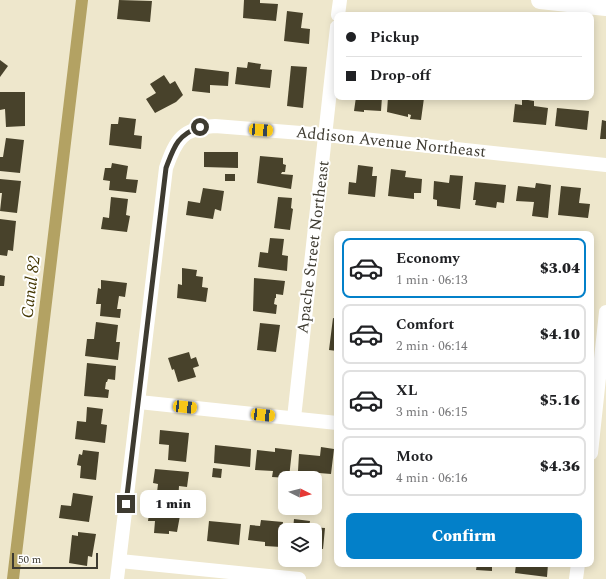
<!DOCTYPE html>
<html lang="en">
<head>
<meta charset="utf-8">
<style>
	:root { --surface:#fff; --page:#f2f2f2; --text:#202124; --muted:#757577; --line:#e0e0e0; --accent:#0380c9 }
	body { margin:0; font-family:Spectral,serif; background:var(--page); color:var(--text); height:100vh; display:flex; flex-direction:column; font-size:15px; white-space:nowrap }
	* { box-sizing:border-box; margin:0 }
	p { font-size:13px; color:var(--muted) }
	.icon { flex:none; width:22px; height:22px; fill:none; stroke:currentColor; stroke-width:2; stroke-linecap:round; stroke-linejoin:round }
	.map { position:relative; flex:1; overflow:hidden }
	.panel { position:absolute; left:334px; top:231px; width:260px; height:336px; display:flex; flex-direction:column; background:var(--surface); border-radius:8px; box-shadow:0 2px 10px #0003 }
	.panel>* { flex:none }
	.top-card { position:absolute; left:334px; top:12px; width:260px; height:88px; border-radius:8px; box-shadow:0 2px 10px #0003; display:grid; align-content:center; height:88px; padding:0 12px; background:var(--surface) }
	.needle { width:26px; rotate:96deg }
	.tools { position:absolute; left:278px; top:471px; display:grid; gap:8px }
	.tools a { display:grid; place-items:center; width:44px; height:44px; border-radius:8px; background:var(--surface); box-shadow:0 2px 10px #0003; font-size:20px }
	.scale { position:absolute; left:12px; bottom:10px; width:86px; box-sizing:border-box; padding-left:4px; border:2px solid #3e3b31; border-top:0; font-size:11px; line-height:14px; white-space:nowrap; color:#3e3b31; -webkit-text-stroke:3px #fff; paint-order:stroke }
	.end { position:absolute; width:18px; height:18px; margin:-9px; border:5px solid #3e3b31; background:#fff; box-shadow:0 0 0 2px #fff }
	.from { border-radius:50% }
	.bubble { position:absolute; height:28px; border-radius:8px; background:var(--surface); box-shadow:0 2px 10px #0003; font-size:13px; font-weight:800; line-height:28px; text-align:center }
	.car { position:absolute; width:12px; height:24px; margin:-12px -6px; border-radius:5px; box-shadow:0 0 3px 1px #0007; background:linear-gradient(#f5c518 24%,#345 0 40%,#f5c518 0 76%,#345 0 86%,#f5c518 0) }
	.top-card b { display:flex; align-items:center; gap:14px; height:38px; font-size:15px }
	.top-card b+b { border-top:1px solid var(--line) }
	.top-card i { width:10px; height:10px; background:var(--text) }
	ul { padding:7px 0 0; list-style:none }
	li { display:flex; align-items:center; gap:12px; height:60px; margin:0 8px 6px; padding:0 4px; border:2px solid var(--line); border-radius:8px }
	li div { flex:1 }
	li b { display:block; font-size:15px }
	li em { font-style:normal; font-weight:800 }
	li.on { border-color:var(--accent) }
	li>.icon { width:36px; height:36px; stroke-width:1.5 }
	.cta { display:flex; gap:8px; margin-top:auto; padding:8px 12px }
	.cta a { flex:1; height:46px; border-radius:8px; background:var(--accent); color:#fff; font-size:16px; font-weight:800; line-height:46px; text-align:center }
	.map>svg:first-child { display:block }
	.lines { fill:none; stroke-linecap:round; stroke-linejoin:round }
	.canal { stroke:#b3a263; stroke-width:12 }
	.building { fill:#48422b }
	.minor { stroke:#fff; stroke-width:14 }
	.major { stroke:#fff; stroke-width:18 }
	.route { stroke:#3e3b31; stroke-width:5 }
	.labels { text-anchor:middle; dominant-baseline:central; stroke-width:4; stroke-linejoin:round; paint-order:stroke }
	.street-label { font-size:16px; fill:#3e3b31; stroke:#fff }
	.water-label { font-size:17px; font-style:italic; fill:#443702; stroke:#fff }
</style>
</head>
<body>
<div class="map">
<svg width="606" height="579" viewBox="0 0 606 579">
	<rect width="100%" height="100%" fill="#eee7cc"/>
	<g class="lines">
		<path class="canal" d="M13 579 82 0"/>
	</g>
	<g class="building">
		<path d="M119 0 152 1 150 22 117 19Z"/>
		<path d="M244 0H260V3L278 4 276 21 243 18Z"/>
		<path d="M287 11 303 13 301 28 310 29 309 44 284 41Z"/>
		<path d="M0 60 8 66 0 77Z"/>
		<path d="M248 62 261 64 260 69 272 70 270 88 235 84 237 67 247 68Z"/>
		<path d="M291 66 307 67 303 108 287 106Z"/>
		<path d="M195 68 229 72 228 86 210 85V93L192 91Z"/>
		<path d="M164 75 170 84 175 81 183 95 176 102 155 113 146 99 156 93 150 84Z"/>
		<path d="M0 92H25V126L6 127 5 109 0 110Z"/>
		<path d="M356 97H382L381 111 364 110V112L354 111Z"/>
		<path d="M388 97 424 98 421 120 410 119 411 115 408 114V117L387 112Z"/>
		<path d="M522 99 534 101V106L548 108 546 125 513 122 515 104 522 105Z"/>
		<path d="M557 108 589 111 587 130 555 126Z"/>
		<path d="M119 117 136 119 134 135 142 136 141 149 109 145 111 124H118Z"/>
		<path d="M602 120 606 121V139H600Z"/>
		<path d="M6 138 24 140 20 173 0 171V157H3Z"/>
		<path d="M204 152H238V168L204 167Z"/>
		<path d="M260 156 283 158V164L286 165 285 172H282L281 174 293 175 291 189 257 183Z"/>
		<path d="M112 163 128 166 126 179 138 180 136 193 109 190 110 181 103 180 105 168H111Z"/>
		<path d="M358 165 373 167 372 176H377L375 197 348 194 349 182 356 183Z"/>
		<path d="M391 169 406 171 405 177 422 179 421 193H414V199L388 196Z"/>
		<rect x="225" y="174" width="10" height="7"/>
		<path d="M450 175 463 176 460 209 437 206V200L433 199 434 181 449 183Z"/>
		<path d="M0 179 21 181 17 213 0 211 2 193H0Z"/>
		<path d="M475 182 506 185 504 203 497 202 496 208 475 205 476 200H473Z"/>
		<path d="M536 183 551 185 548 218 532 216 534 202 516 201 518 186 535 188Z"/>
		<path d="M561 186 581 188 579 203 590 204 588 218 558 215Z"/>
		<path d="M203 188 224 191 221 211 215 209 213 219 186 215 188 201 200 203Z"/>
		<path d="M111 197 128 199 126 215 130 216 127 232 101 229 103 217 109 218Z"/>
		<path d="M278 197 292 198 291 208 293 209 290 230 274 228Z"/>
		<path d="M0 219 16 221 13 251 8 250 7 256 0 255Z"/>
		<path d="M270 238 284 239 282 255 288 256 287 271 258 267 260 252 268 253Z"/>
		<path d="M182 268 197 270 196 276 203 277 202 287 208 288 206 302 177 298 178 284 182 285Z"/>
		<path d="M0 275 5 276 4 286H0Z"/>
		<path d="M254 278 285 281 283 295 276 294V298H275L274 304 277 305 276 314 253 311Z"/>
		<path d="M101 280 127 283 125 297 119 296 117 309H121L120 318 100 316 101 304H96L98 288 101 289Z"/>
		<path d="M333 318 337 319V351L329 350Z"/>
		<path d="M96 322 118 325 116 342H120L118 360 85 356 87 339H94Z"/>
		<path d="M260 323 280 325 276 352 257 350Z"/>
		<path d="M189 352 191 359 196 357 199 366 193 368 196 377 178 382 174 369 172 370 168 358Z"/>
		<path d="M87 363 116 366 115 380 108 379 107 382H106L105 389 109 390 108 398 84 396Z"/>
		<path d="M87 407 103 409 101 424 107 425 105 443 75 439 77 421 86 422Z"/>
		<path d="M160 430 189 433 186 462 168 460 169 445 159 444Z"/>
		<path d="M215 445 251 449 250 467 214 463Z"/>
		<path d="M321 447 334 449 331 474 319 473V477L309 476 310 472 298 471 299 454 320 456Z"/>
		<path d="M275 448 292 450 289 478 272 477 273 471 255 470 257 450 275 452Z"/>
		<path d="M83 450 99 452 96 480 80 478 81 466 77 465 79 454 82 455Z"/>
		<path d="M213 468 222 469 221 478 212 477Z"/>
		<path d="M155 469 189 472 187 487 179 486 178 503 156 501 158 484 153 483Z"/>
		<path d="M73 493 93 496 89 522 59 518 61 505 71 506Z"/>
		<path d="M150 506 181 510 177 532 169 531V534L154 533 155 521H148Z"/>
		<path d="M294 519 310 521 309 527 325 528 323 549 315 548V530H293Z"/>
		<path d="M261 520 283 522 281 547 265 546V542L248 540 250 525 260 526Z"/>
		<path d="M209 521 241 524 239 545 207 541Z"/>
		<path d="M78 532 96 534 92 557 88 556 87 566 69 563 72 535 78 536Z"/>
		<path d="M477 564H492V571L476 570Z"/>
		<path d="M516 564H548L547 577 515 573Z"/>
	</g>
	<g class="lines">
		<g class="minor">
			<path d="M338 15 340 0"/>
			<path d="M139 402 337 423"/>
			<path d="M294 418 337 27"/>
			<path d="M591 453 606 312"/>
			<path d="M120 561 299 579"/>
			<path d="M117 579 166 168C176 139 183 128 215 126L326 135 606 165"/>
			<path d="M576 579 578 564"/>
		</g>
		<path class="major" d="M540 0 606 7"/>
	</g>
	<g class="lines">
		<path class="route" d="M126 504 166 168C174 147 177 135 200 127"/>
	</g>
	<g class="labels">
		<g class="street-label">
			<text transform="translate(391 142) rotate(6)">Addison Avenue Northeast</text>
			<text transform="translate(313 247) rotate(-83)">Apache Street Northeast</text>
		</g>
		<g class="water-label">
			<text transform="translate(31 287) rotate(-83)">Canal 82</text>
		</g>
	</g>
</svg>
<div class="tools">
<a><svg class="needle" viewBox="-14 -14 28 28"><path d="M0-13l5 13h-10z" fill="#e53935"/><path d="M0 13l5-13h-10z" fill="#757577"/></svg></a>
<a><svg class="icon" aria-label="layers" viewBox="0 0 24 24"><path d="M12 4l9 5-9 5-9-5zM3 14l9 5 9-5"/></svg></a>
</div>
<div class="scale">50 m</div>
<i class="end from" style="left:200px;top:127px"></i>
<i class="end" style="left:126px;top:504px"></i>
<div class="bubble" style="left:140px;top:490px;width:66px">1 min</div>
<i class="car" style="left:261px;top:130px;rotate:94deg"></i>
<i class="car" style="left:185px;top:407px;rotate:96deg"></i>
<i class="car" style="left:263px;top:415px;rotate:96deg"></i>
<div class="top-card">
<b><i class="from"></i>Pickup</b>
<b><i></i>Drop-off</b>
</div>
<section class="panel">
<ul>
<li class="on"><svg class="icon" aria-label="car" viewBox="0 0 24 24"><path d="M5 17H2v-5l4-1 3-4h7l3 4 3 1v5h-3M9 17h6M6 11h13"/><circle cx="7" cy="17" r="2"/><circle cx="17" cy="17" r="2"/></svg><div><b>Economy</b><p>1 min · 06:13</p></div><em>$3.04</em></li>
<li><svg class="icon" aria-label="car" viewBox="0 0 24 24"><path d="M5 17H2v-5l4-1 3-4h7l3 4 3 1v5h-3M9 17h6M6 11h13"/><circle cx="7" cy="17" r="2"/><circle cx="17" cy="17" r="2"/></svg><div><b>Comfort</b><p>2 min · 06:14</p></div><em>$4.10</em></li>
<li><svg class="icon" aria-label="car" viewBox="0 0 24 24"><path d="M5 17H2v-5l4-1 3-4h7l3 4 3 1v5h-3M9 17h6M6 11h13"/><circle cx="7" cy="17" r="2"/><circle cx="17" cy="17" r="2"/></svg><div><b>XL</b><p>3 min · 06:15</p></div><em>$5.16</em></li>
<li><svg class="icon" aria-label="car" viewBox="0 0 24 24"><path d="M5 17H2v-5l4-1 3-4h7l3 4 3 1v5h-3M9 17h6M6 11h13"/><circle cx="7" cy="17" r="2"/><circle cx="17" cy="17" r="2"/></svg><div><b>Moto</b><p>4 min · 06:16</p></div><em>$4.36</em></li>
</ul>
<div class="cta"><a>Confirm</a></div>
</section>
</div>
</body>
</html>
